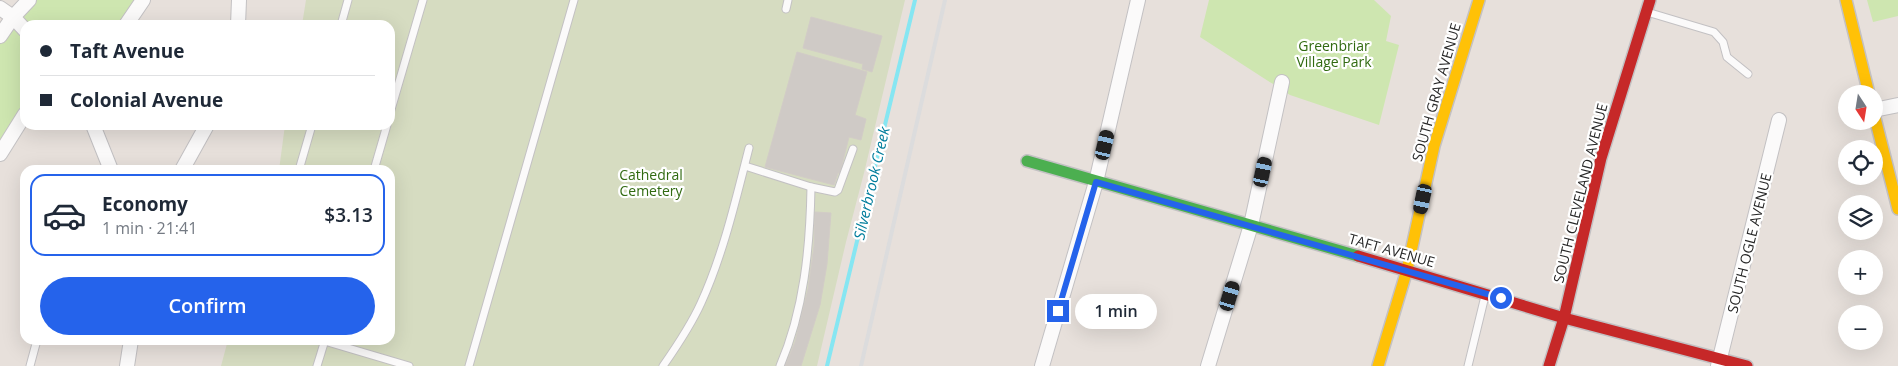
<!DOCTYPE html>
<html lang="en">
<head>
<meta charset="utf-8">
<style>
	:root { --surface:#fff; --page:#f6f6f7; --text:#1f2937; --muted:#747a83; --line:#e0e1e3; --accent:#2563eb }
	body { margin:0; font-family:"Open Sans",sans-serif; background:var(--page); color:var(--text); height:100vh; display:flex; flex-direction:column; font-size:19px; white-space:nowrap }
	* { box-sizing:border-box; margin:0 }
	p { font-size:16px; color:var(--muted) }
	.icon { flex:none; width:28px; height:28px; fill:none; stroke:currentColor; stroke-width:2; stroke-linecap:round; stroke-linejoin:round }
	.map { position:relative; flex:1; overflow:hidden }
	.details { position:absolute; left:20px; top:165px; width:375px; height:180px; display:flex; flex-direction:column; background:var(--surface); border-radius:15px; box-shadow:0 5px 20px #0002 }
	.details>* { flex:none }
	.banner { position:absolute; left:20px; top:20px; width:375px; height:110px; border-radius:15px; box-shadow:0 5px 20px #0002; display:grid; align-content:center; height:110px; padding:0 20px; background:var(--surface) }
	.needle { width:32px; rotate:168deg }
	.fabs { position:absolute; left:1838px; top:85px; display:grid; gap:10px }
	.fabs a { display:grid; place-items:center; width:45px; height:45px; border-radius:50%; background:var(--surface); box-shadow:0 5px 20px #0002; font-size:25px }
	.end { position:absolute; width:22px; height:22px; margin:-11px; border:6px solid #2563eb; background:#fff; box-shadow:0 0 0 2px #fff }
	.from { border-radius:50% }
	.bubble { position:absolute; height:35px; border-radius:18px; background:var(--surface); box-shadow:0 5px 20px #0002; font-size:16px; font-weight:600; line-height:35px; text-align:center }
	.car { position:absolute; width:15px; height:30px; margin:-15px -8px; border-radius:6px; box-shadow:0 0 4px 1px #0007; background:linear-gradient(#222 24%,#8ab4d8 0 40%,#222 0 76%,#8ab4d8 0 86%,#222 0) }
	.banner b { display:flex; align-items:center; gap:18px; height:48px; font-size:19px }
	.banner b+b { border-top:1px solid var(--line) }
	.banner i { width:12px; height:12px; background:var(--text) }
	ul { padding:9px 0 0; list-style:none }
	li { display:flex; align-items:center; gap:15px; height:82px; margin:0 10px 8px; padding:0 10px; border:2px solid var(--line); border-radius:15px }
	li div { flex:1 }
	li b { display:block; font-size:19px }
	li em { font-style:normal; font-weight:600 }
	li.selected { border-color:var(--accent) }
	li>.icon { width:45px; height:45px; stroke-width:1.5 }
	.cta { display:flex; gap:10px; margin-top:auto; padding:10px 20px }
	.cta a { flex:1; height:58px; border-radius:30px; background:var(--accent); color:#fff; font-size:20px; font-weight:600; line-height:58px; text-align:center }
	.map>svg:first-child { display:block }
	.green { fill:#cee6b0 }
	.cemetery { fill:#d6dcc1 }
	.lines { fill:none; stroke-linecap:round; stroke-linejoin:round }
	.stream { stroke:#86e6f2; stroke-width:4 }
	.building { fill:#cfcac6; stroke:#d2ccc7 }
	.lane-casing { stroke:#c3c1c3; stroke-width:9 }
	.street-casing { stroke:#c3c1c3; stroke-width:16 }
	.fast-casing { stroke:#c3c1c3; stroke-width:14 }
	.slow-casing { stroke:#c3c1c3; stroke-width:14 }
	.jam-casing { stroke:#c3c1c3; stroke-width:14 }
	.lane { stroke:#fbfafa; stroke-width:7 }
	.street { stroke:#fbfafa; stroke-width:14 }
	.fast { stroke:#4caf50; stroke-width:11 }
	.slow { stroke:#ffc107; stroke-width:11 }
	.jam { stroke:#c62828; stroke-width:11 }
	.rail { stroke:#dcdcdd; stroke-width:4 }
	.route { stroke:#2563eb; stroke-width:6 }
	.labels { text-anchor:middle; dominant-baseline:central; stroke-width:4.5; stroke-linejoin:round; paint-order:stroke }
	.park-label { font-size:14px; fill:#316a11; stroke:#fff }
	.street-label { font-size:14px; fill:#272727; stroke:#fff }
	.water-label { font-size:15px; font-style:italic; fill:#017d9c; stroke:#fff }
</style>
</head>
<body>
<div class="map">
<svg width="1898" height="366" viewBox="0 0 1898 366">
	<rect width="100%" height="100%" fill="#e7e0db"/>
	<g class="green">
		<path d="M29 0H143L126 25H25V114L0 154V36Z"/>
		<path d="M1209 0H1374L1391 16 1386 41 1399 45 1379 125 1290 95 1200 37Z"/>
		<path d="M1867 0H1898V16L1873 22Z"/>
	</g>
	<path class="cemetery" d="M306 0H905L864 173 846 242 817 366H221L228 340H390V170H279L285 125H390V25H302Z"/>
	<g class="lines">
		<path class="stream" d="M827 366 915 0"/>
	</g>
	<g class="building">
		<path d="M811 17 882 36 872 72 862 69 863 64 803 48Z"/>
		<path d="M797 52 867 72 855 115 866 119 861 140 849 137 840 173H838L834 185 765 167Z"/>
		<path d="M815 212 831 213 827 264 820 305 801 366H785L795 342 808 289 814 246Z"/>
	</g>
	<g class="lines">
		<g class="lane-casing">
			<g id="lane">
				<path d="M786 9 788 0"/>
				<path d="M1647 12 1714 32 1723 42 1727 57 1748 74"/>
				<path d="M341 25 348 0"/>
				<path d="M390 113 423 0"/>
				<path d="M745 166 811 187 835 192 838 190 853 149"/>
				<path d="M299 170 312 125"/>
				<path d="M374 170 387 125"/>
				<path d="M321 340 409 366"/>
				<path d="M30 366 37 340"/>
				<path d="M317 366 325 340"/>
				<path d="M469 366 574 0"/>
				<path d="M663 366C677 346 691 325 701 303 723 255 736 199 749 148"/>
				<path d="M780 366C804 310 810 248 811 187"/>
				<path d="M1468 366 1485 296"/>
			</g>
		</g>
		<g class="street-casing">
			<g id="street">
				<path d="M0 8 13 17 25 30"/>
				<path d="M126 25 143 0"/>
				<path d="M238 25 239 0"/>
				<path d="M0 36 13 17 29 0"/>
				<path d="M1874 110 1898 105"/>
				<path d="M93 125 111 170"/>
				<path d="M0 154 25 114"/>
				<path d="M182 170 207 125"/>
				<path d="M127 366 131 340"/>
				<path d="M1042 366 1096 182 1138 0"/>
				<path d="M1208 366 1251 225 1282 82"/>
				<path d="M1718 366 1779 120"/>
			</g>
		</g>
		<g class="fast-casing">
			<path id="fast" d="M1027 161 1358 256"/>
		</g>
		<g class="slow-casing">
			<g id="slow">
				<path d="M1846 0 1869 94"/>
				<path d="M1874 114 1898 209"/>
				<path d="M1378 366 1407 270 1434 146 1479 0"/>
			</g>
		</g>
		<g class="jam-casing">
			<g id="jam">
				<path d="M1358 256 1564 318 1747 366"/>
				<path d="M1549 366 1564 318 1601 158 1650 0"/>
			</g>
		</g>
		<use href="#lane" class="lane"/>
		<use href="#street" class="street"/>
		<use href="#fast" class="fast"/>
		<use href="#slow" class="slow"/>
		<use href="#jam" class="jam"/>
		<path class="rail" d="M861 366 945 0"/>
	</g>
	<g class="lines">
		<path class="route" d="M1058 311 1096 182 1501 298"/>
	</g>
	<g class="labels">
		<g class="park-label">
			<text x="1334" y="45">Greenbriar<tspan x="1334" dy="16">Village Park</tspan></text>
			<text x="651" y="174">Cathedral<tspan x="651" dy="16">Cemetery</tspan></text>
		</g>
		<g class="street-label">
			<text transform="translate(1436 92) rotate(-74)">SOUTH GRAY AVENUE</text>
			<text transform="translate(1580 193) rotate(-76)">SOUTH CLEVELAND AVENUE</text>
			<text transform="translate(1749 243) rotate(-76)">SOUTH OGLE AVENUE</text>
			<text transform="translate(1392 250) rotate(16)">TAFT AVENUE</text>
		</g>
		<g class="water-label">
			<text transform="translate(871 183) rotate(-77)">Silverbrook Creek</text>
		</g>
	</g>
</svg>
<div class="fabs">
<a><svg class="needle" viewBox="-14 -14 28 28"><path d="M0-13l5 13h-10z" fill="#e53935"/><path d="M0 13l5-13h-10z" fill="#747a83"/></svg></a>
<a><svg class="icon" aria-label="locate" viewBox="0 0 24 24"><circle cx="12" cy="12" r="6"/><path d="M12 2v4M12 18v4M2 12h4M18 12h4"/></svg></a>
<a><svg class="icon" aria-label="layers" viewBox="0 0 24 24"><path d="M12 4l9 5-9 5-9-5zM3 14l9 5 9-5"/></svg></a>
<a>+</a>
<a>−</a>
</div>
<i class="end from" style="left:1501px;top:298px"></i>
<i class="end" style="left:1058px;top:311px"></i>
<div class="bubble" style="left:1075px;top:294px;width:82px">1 min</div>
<i class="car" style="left:1105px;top:145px;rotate:13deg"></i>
<i class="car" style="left:1263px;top:172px;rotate:12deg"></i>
<i class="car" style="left:1423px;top:199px;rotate:192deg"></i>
<i class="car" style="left:1230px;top:296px;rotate:17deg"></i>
<div class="banner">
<b><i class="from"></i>Taft Avenue</b>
<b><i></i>Colonial Avenue</b>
</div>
<section class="details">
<ul>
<li class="selected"><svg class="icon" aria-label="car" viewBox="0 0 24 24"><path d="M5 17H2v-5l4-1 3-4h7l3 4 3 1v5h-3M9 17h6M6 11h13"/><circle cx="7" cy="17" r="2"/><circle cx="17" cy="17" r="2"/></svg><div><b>Economy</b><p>1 min · 21:41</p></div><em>$3.13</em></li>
</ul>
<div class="cta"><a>Confirm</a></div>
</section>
</div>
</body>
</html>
